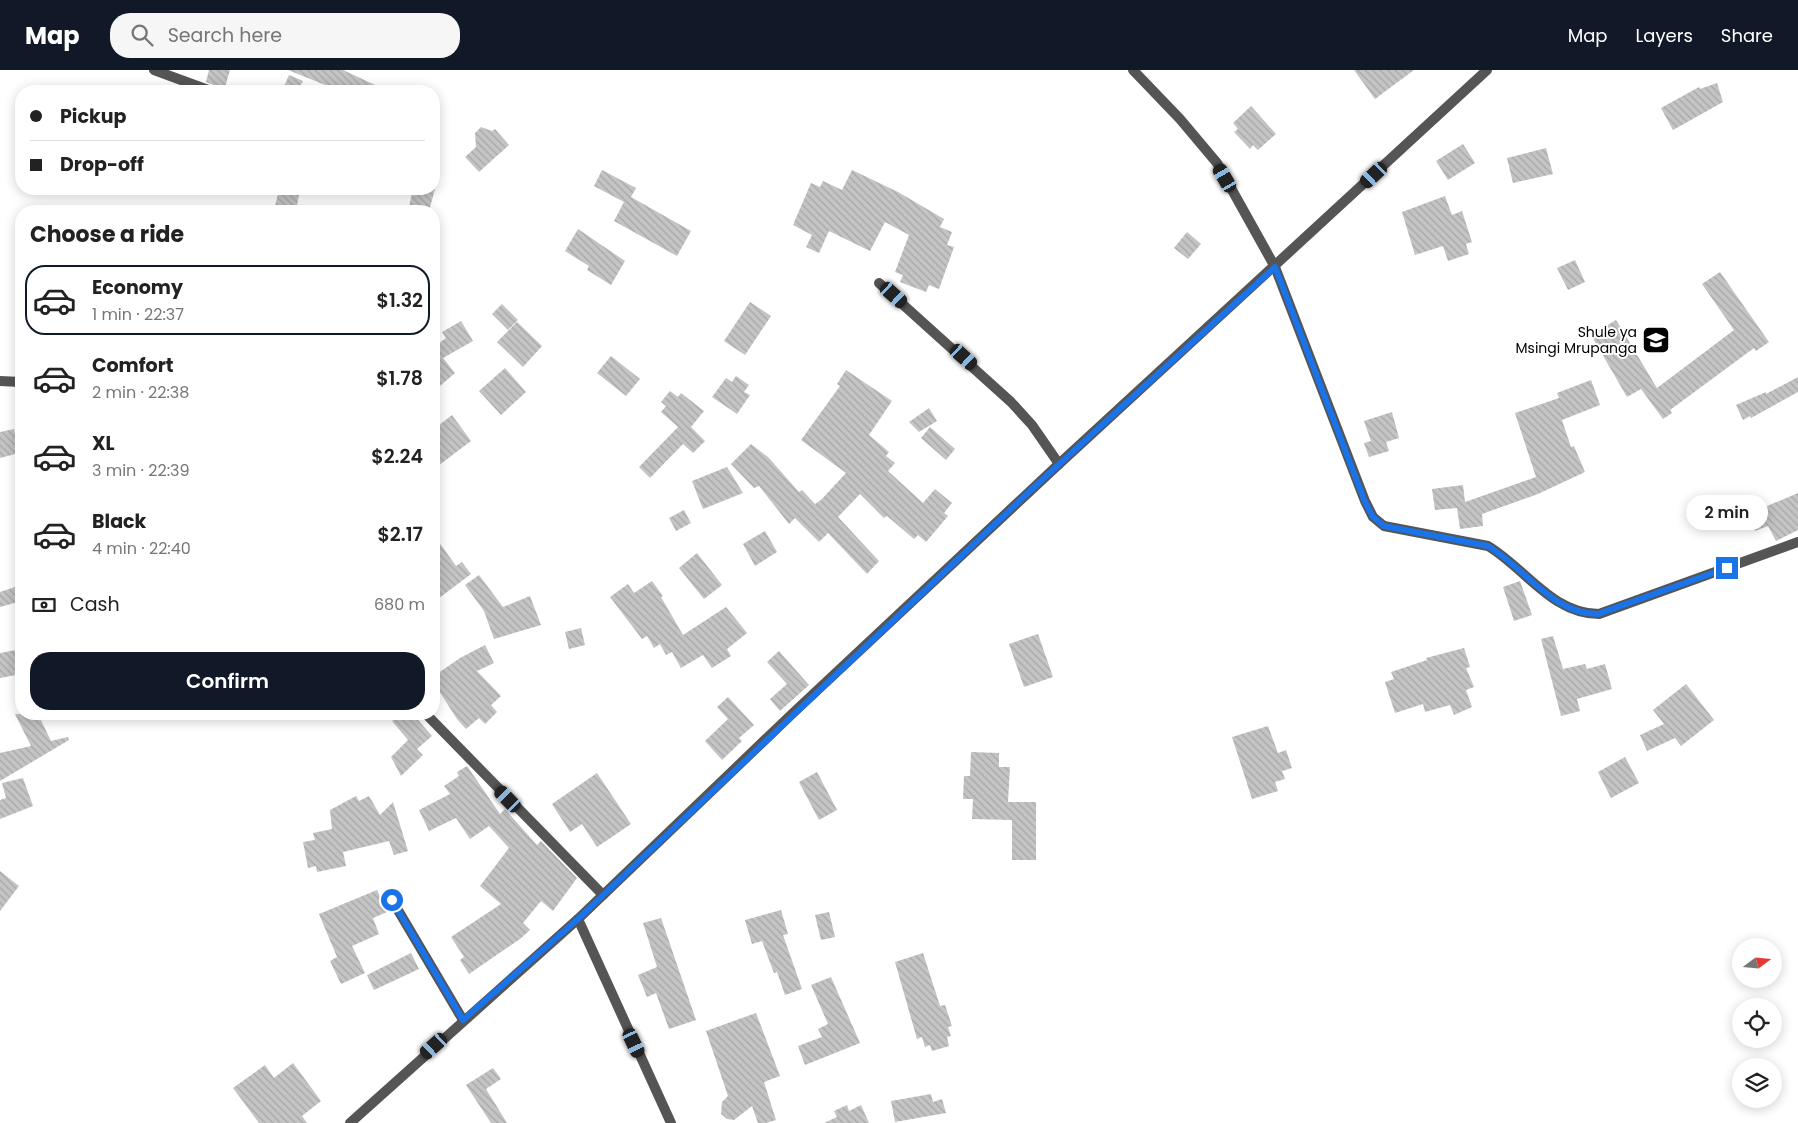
<!DOCTYPE html>
<html lang="en">
<head>
<meta charset="utf-8">
<style>
	:root { --surface:#fff; --page:#f6f6f6; --text:#222; --muted:#767676; --line:#e0e0e0; --accent:#111827 }
	body { margin:0; font-family:Poppins,sans-serif; background:var(--page); color:var(--text); height:100vh; display:flex; flex-direction:column; font-size:19px; white-space:nowrap }
	* { box-sizing:border-box; margin:0 }
	p { font-size:16px; color:var(--muted) }
	.icon { flex:none; width:28px; height:28px; fill:none; stroke:currentColor; stroke-width:2; stroke-linecap:round; stroke-linejoin:round }
	.map { position:relative; flex:1; overflow:hidden }
	.details { position:absolute; left:15px; top:135px; width:425px; height:515px; display:flex; flex-direction:column; background:var(--surface); border-radius:20px; box-shadow:0 2px 12px #0003 }
	.details>* { flex:none }
	.banner { position:absolute; left:15px; top:15px; width:425px; height:110px; border-radius:20px; box-shadow:0 2px 12px #0003; display:grid; align-content:center; height:110px; padding:0 15px; background:var(--surface) }
	.needle { width:32px; rotate:74deg }
	.controls { position:absolute; left:1732px; top:868px; display:grid; gap:10px }
	.controls a { display:grid; place-items:center; width:50px; height:50px; border-radius:50%; background:var(--surface); box-shadow:0 2px 12px #0003; font-size:25px }
	.end { position:absolute; width:22px; height:22px; margin:-11px; border:6px solid #1a73e8; background:#fff; box-shadow:0 0 0 2px #fff }
	.from { border-radius:50% }
	.bubble { position:absolute; height:35px; border-radius:18px; background:var(--surface); box-shadow:0 2px 12px #0003; font-size:16px; font-weight:600; line-height:35px; text-align:center }
	.car { position:absolute; width:15px; height:30px; margin:-15px -8px; border-radius:6px; box-shadow:0 0 4px 1px #0007; background:linear-gradient(#222 24%,#8ab4d8 0 40%,#222 0 76%,#8ab4d8 0 86%,#222 0) }
	.banner b { display:flex; align-items:center; gap:18px; height:48px; font-size:19px }
	.banner b+b { border-top:1px solid var(--line) }
	.banner i { width:12px; height:12px; background:var(--text) }
	ul { padding:0; list-style:none }
	li { display:flex; align-items:center; gap:15px; height:70px; margin:0 10px 8px; padding:0 5px; border:2px solid transparent; border-radius:20px }
	li div { flex:1 }
	li b { display:block; font-size:19px }
	li em { font-style:normal; font-weight:600 }
	li.current { border-color:var(--accent) }
	li>.icon { width:45px; height:45px; stroke-width:1.5 }
	h2 { padding:0 15px; font-size:22px; line-height:60px }
	.pay { display:flex; align-items:center; gap:12px; height:55px; padding:0 15px; font-size:19px }
	.pay p { margin-inline-start:auto }
	.button { display:flex; gap:10px; margin-top:auto; padding:10px 15px }
	.button a { flex:1; height:58px; border-radius:20px; background:var(--accent); color:#fff; font-size:20px; font-weight:600; line-height:58px; text-align:center }
	header { display:flex; align-items:center; gap:30px; box-sizing:border-box; height:70px; padding:0 25px; background:var(--accent); color:#fff }
	header strong { font-size:24px }
	nav { display:flex; gap:28px; margin-inline-start:auto; font-size:18px }
	.search { width:350px; height:45px; background:var(--page); display:flex; align-items:center; gap:12px; box-sizing:border-box; padding:0 18px; border-radius:20px; color:var(--muted); font-size:19px }
	.map>svg:first-child { display:block }
	.building { fill:url(#building-back-hatch) }
	.lines { fill:none; stroke-linecap:round; stroke-linejoin:round }
	.minor { stroke:#555; stroke-width:10 }
	.tertiary { stroke:#555; stroke-width:10 }
	.route { stroke:#1a73e8; stroke-width:6 }
	.labels { text-anchor:middle; dominant-baseline:central; stroke-width:4; stroke-linejoin:round; paint-order:stroke }
	.poi-label { font-size:14px; fill:#000; stroke:#fff; text-anchor:end }
</style>
</head>
<body>
<header>
<strong>Map</strong>
<div class="search"><svg class="icon" aria-label="search" viewBox="0 0 24 24"><circle cx="10" cy="10" r="6"/><path d="M15 15l6 6"/></svg>Search here</div>
<nav><a>Map</a><a>Layers</a><a>Share</a></nav>
</header>
<div class="map">
<svg width="1798" height="1053" viewBox="0 0 1798 1053">
	<defs>
		<pattern id="building-back-hatch" width="6" height="6" patternUnits="userSpaceOnUse" patternTransform="scale(1.25)"><rect width="6" height="6" fill="#c4c4c4"/><path d="M-1 5l2 2M0 0l6 6M5-1l2 2" fill="none" stroke="#a7a7a7"/></pattern>
	</defs>
	<rect width="100%" height="100%" fill="#fff"/>
	<g class="building">
		<path d="M209 0H230L224 21H218L216 16 206 12Z"/>
		<path d="M288 0H343L388 21H340Z"/>
		<path d="M1354 0H1414L1375 29Z"/>
		<path d="M289 5 303 11 298 21H282Z"/>
		<path d="M1717 13 1723 32 1673 60 1661 38 1699 17 1700 19Z"/>
		<path d="M1251 36 1276 64 1258 80 1253 75 1250 79 1234 62 1238 59 1233 53Z"/>
		<path d="M481 57 492 61 495 59 509 75 479 102 465 87 476 77 475 63Z"/>
		<path d="M1463 74 1475 93 1448 110 1436 91Z"/>
		<path d="M1546 78 1553 104 1513 113 1507 88Z"/>
		<path d="M602 100 636 118 631 127 691 161 677 186 614 151 624 132 594 116Z"/>
		<path d="M852 100 898 122 944 149 940 157 952 162 947 175 954 177 939 219 929 215 926 222 900 212 903 205 895 202 909 165 885 152 870 181 829 161 819 183 806 177 812 165 793 155 811 113 820 117 823 111 842 120Z"/>
		<path d="M279 119H300L296 141H274Z"/>
		<path d="M413 119H435L429 141 409 137Z"/>
		<path d="M1445 126 1452 145 1462 141 1472 172 1466 174 1469 184 1448 191 1443 176 1415 185 1402 142Z"/>
		<path d="M578 159 625 191 611 215 587 200 589 196 565 181Z"/>
		<path d="M1187 162 1201 174 1188 189 1174 178Z"/>
		<path d="M1575 190 1585 212 1568 220 1557 198Z"/>
		<path d="M1720 202 1769 272 1756 281 1754 278 1670 340 1672 343 1663 349 1641 319 1627 327 1591 265 1616 250 1657 318 1734 260 1702 214Z"/>
		<path d="M750 232 771 246 745 285 724 271Z"/>
		<path d="M502 234 518 250 508 260 492 244Z"/>
		<path d="M461 251 473 271 443 288 455 303 434 321V277L446 268 442 262Z"/>
		<path d="M517 252 542 276 523 297 497 272Z"/>
		<path d="M611 286 640 309 626 326 597 303Z"/>
		<path d="M505 298 526 322 501 345 479 321Z"/>
		<path d="M846 300 892 331 869 365 889 382 886 386 895 393 888 401 923 433 935 419 952 433 944 443 948 446 926 472 918 465 914 469 887 446 884 448 860 424 838 447 879 491 867 504 828 463 819 472 795 448 789 454 759 416 754 418 731 394 751 374 768 387 799 422 802 420 815 434 821 430 846 403 801 370 840 316 837 314Z"/>
		<path d="M736 306 749 315 744 322 750 325 737 344 712 327 726 308 732 312Z"/>
		<path d="M1798 307V322L1751 348 1750 346 1743 350 1736 335 1766 322V324Z"/>
		<path d="M1591 310 1600 335 1562 350 1571 377 1574 376 1585 402 1538 424 1482 444 1483 456 1460 459 1457 438 1435 440 1432 419 1463 415 1465 432 1536 407 1515 343 1559 328 1557 323Z"/>
		<path d="M670 321 678 327 681 323 704 341 691 357 705 371 693 383 683 374 650 408 639 397 678 357 661 342 666 336 661 332Z"/>
		<path d="M929 338 937 351 919 362 909 352Z"/>
		<path d="M1392 342 1399 368 1386 372 1389 381 1369 387 1364 373 1371 371 1364 351Z"/>
		<path d="M452 345 471 371 434 399V359Z"/>
		<path d="M930 357 955 379 946 390 921 368Z"/>
		<path d="M14 359 19 383 0 388V362Z"/>
		<path d="M727 397 743 423 703 439 692 411Z"/>
		<path d="M1798 423V460L1776 471 1768 456 1755 461 1748 444Z"/>
		<path d="M684 440 691 453 676 461 669 448Z"/>
		<path d="M765 461 777 482 755 496 743 474Z"/>
		<path d="M434 465 456 496 462 492 471 504 434 532Z"/>
		<path d="M697 483 722 515 704 529 679 498Z"/>
		<path d="M479 505 503 537 530 526 541 555 494 569 484 541 465 515Z"/>
		<path d="M652 511 663 526 661 527 683 565 726 537 747 563 727 579 731 586 712 598 703 585 681 598 672 582 666 585 660 574 654 578 647 566 642 569 610 527 628 514 634 523Z"/>
		<path d="M1520 511 1532 545 1514 551 1503 517Z"/>
		<path d="M15 517 18 532 0 537V522Z"/>
		<path d="M581 558 585 575 569 579 565 562Z"/>
		<path d="M1038 564 1053 607 1024 617 1009 574Z"/>
		<path d="M1553 566 1563 599 1585 594 1587 599 1605 594 1612 619 1577 629 1580 641 1561 646 1541 569Z"/>
		<path d="M485 575 494 593 477 601 501 626 491 635 497 642 485 654 479 648 466 659 457 649 434 613V606L460 588Z"/>
		<path d="M1464 578 1470 597 1466 598 1474 617 1466 620 1472 637 1454 645 1450 635 1425 642 1423 634 1395 643 1385 612 1394 609 1391 602 1427 590 1426 588Z"/>
		<path d="M21 579V604L0 608V583Z"/>
		<path d="M779 581 809 615 780 641 770 629 787 614 767 592Z"/>
		<path d="M1686 614 1714 650 1681 676 1675 668 1647 681 1640 665 1664 654 1653 640Z"/>
		<path d="M728 627 754 655 739 668 742 671 722 690 705 671 728 649 717 637Z"/>
		<path d="M15 644H38L51 671 68 667 69 670 0 711V683L31 676Z"/>
		<path d="M401 644H413L432 666 417 679 423 685 401 706 391 687 408 670 392 651Z"/>
		<path d="M1268 656 1278 683 1286 680 1292 698 1282 701 1285 709 1275 712 1278 721 1252 729 1232 667Z"/>
		<path d="M971 682 999 683V697H1010L1008 732H1036V790H1012V750L972 749 973 729H963L964 706H970Z"/>
		<path d="M1625 687 1639 713 1611 728 1598 702Z"/>
		<path d="M467 696 500 744 505 739 537 775 541 771 577 808 553 841 541 831 523 853 530 860 520 869 469 904 460 890 464 887 451 867 501 834 480 816 509 778 489 756 470 769 456 748 429 761 419 740 450 724 444 716 459 706 457 702Z"/>
		<path d="M817 702 837 740 819 750 799 712Z"/>
		<path d="M597 703 631 754 597 777 582 754 570 762 552 734Z"/>
		<path d="M23 708 33 736 0 749V730L6 728 2 713Z"/>
		<path d="M356 726 359 731 369 726 380 745 393 732 408 781 394 785 389 771 343 782 346 796 317 802 316 796 308 798 303 772 315 770 313 763 332 759 330 740Z"/>
		<path d="M0 801 19 816 0 841Z"/>
		<path d="M377 820 387 842 373 848 379 864 352 876 365 903 341 914 330 891 337 887 319 844Z"/>
		<path d="M781 840 788 864 783 865 802 919 785 925 777 902 774 903 762 871 752 874 745 850Z"/>
		<path d="M829 842 835 867 821 870 815 845Z"/>
		<path d="M661 848 696 950 669 959 656 923 647 927 638 905 657 897 643 853Z"/>
		<path d="M411 883 419 899 374 920 367 905Z"/>
		<path d="M923 883 940 936 945 935 952 956 948 957 951 966 947 967 949 976 932 981 930 975 925 977 922 967 917 969 895 892Z"/>
		<path d="M831 907 860 973 805 995 798 976 822 967 818 959 828 954 811 915Z"/>
		<path d="M756 943 780 1006 764 1012 776 1050 766 1053H758L752 1036 734 1050 727 1049 721 1044 722 1032 728 1026 706 961Z"/>
		<path d="M293 993 321 1031 302 1046 307 1053H259L233 1018 265 995 274 1008Z"/>
		<path d="M493 998 501 1009 486 1019 507 1053H491L466 1015Z"/>
		<path d="M931 1024 933 1032 942 1029 946 1043 895 1052 891 1031Z"/>
		<path d="M847 1035 849 1041 861 1035 869 1053H824L837 1047 834 1041Z"/>
	</g>
	<g class="lines">
		<g class="minor">
			<path d="M154 0 211 21"/>
			<path d="M1133 0 1180 49 1217 93 1275 197 1365 431 1373 447 1384 456 1488 476C1525 498 1552 544 1599 544L1798 472"/>
			<path d="M879 213 1011 332 1032 355 1059 394"/>
			<path d="M0 311 21 312"/>
			<path d="M426 644 603 825"/>
			<path d="M392 830 463 950"/>
			<path d="M578 849 671 1053"/>
		</g>
		<path class="tertiary" d="M350 1053 578 849 793 643 1059 394 1487 0"/>
	</g>
	<g class="lines">
		<path class="route" d="M392 830 463 950 578 849 1031 420 1275 197 1365 432 1373 447 1384 456 1488 476C1525 498 1552 544 1598 544L1727 498"/>
	</g>
	<defs>
		<g id="school-square" transform="scale(1.4375)"><rect x="-9" y="-9" width="18" height="18" rx="4" fill="#000" stroke="#fff"/><path d="M0-5L7-2L0 1L-7-2ZM-4 1L0 2.5L4 1V4Q0 6-4 4Z" fill="#fff"/></g>
	</defs>
	<g fill-rule="evenodd">
		<use href="#school-square" x="1656" y="270"/>
	</g>
	<g class="labels">
		<g class="poi-label">
			<text x="1637" y="262">Shule ya<tspan x="1637" dy="16">Msingi Mrupanga</tspan></text>
		</g>
	</g>
</svg>
<div class="controls">
<a><svg class="needle" viewBox="-14 -14 28 28"><path d="M0-13l5 13h-10z" fill="#e53935"/><path d="M0 13l5-13h-10z" fill="#767676"/></svg></a>
<a><svg class="icon" aria-label="locate" viewBox="0 0 24 24"><circle cx="12" cy="12" r="6"/><path d="M12 2v4M12 18v4M2 12h4M18 12h4"/></svg></a>
<a><svg class="icon" aria-label="layers" viewBox="0 0 24 24"><path d="M12 4l9 5-9 5-9-5zM3 14l9 5 9-5"/></svg></a>
</div>
<i class="end from" style="left:392px;top:830px"></i>
<i class="end" style="left:1727px;top:498px"></i>
<div class="bubble" style="left:1686px;top:425px;width:82px">2 min</div>
<i class="car" style="left:1374px;top:105px;rotate:227deg"></i>
<i class="car" style="left:1225px;top:108px;rotate:330deg"></i>
<i class="car" style="left:894px;top:225px;rotate:132deg"></i>
<i class="car" style="left:964px;top:287px;rotate:132deg"></i>
<i class="car" style="left:508px;top:729px;rotate:316deg"></i>
<i class="car" style="left:634px;top:973px;rotate:155deg"></i>
<i class="car" style="left:434px;top:976px;rotate:228deg"></i>
<div class="banner">
<b><i class="from"></i>Pickup</b>
<b><i></i>Drop-off</b>
</div>
<section class="details">
<h2>Choose a ride</h2>
<ul>
<li class="current"><svg class="icon" aria-label="car" viewBox="0 0 24 24"><path d="M5 17H2v-5l4-1 3-4h7l3 4 3 1v5h-3M9 17h6M6 11h13"/><circle cx="7" cy="17" r="2"/><circle cx="17" cy="17" r="2"/></svg><div><b>Economy</b><p>1 min · 22:37</p></div><em>$1.32</em></li>
<li><svg class="icon" aria-label="car" viewBox="0 0 24 24"><path d="M5 17H2v-5l4-1 3-4h7l3 4 3 1v5h-3M9 17h6M6 11h13"/><circle cx="7" cy="17" r="2"/><circle cx="17" cy="17" r="2"/></svg><div><b>Comfort</b><p>2 min · 22:38</p></div><em>$1.78</em></li>
<li><svg class="icon" aria-label="car" viewBox="0 0 24 24"><path d="M5 17H2v-5l4-1 3-4h7l3 4 3 1v5h-3M9 17h6M6 11h13"/><circle cx="7" cy="17" r="2"/><circle cx="17" cy="17" r="2"/></svg><div><b>XL</b><p>3 min · 22:39</p></div><em>$2.24</em></li>
<li><svg class="icon" aria-label="car" viewBox="0 0 24 24"><path d="M5 17H2v-5l4-1 3-4h7l3 4 3 1v5h-3M9 17h6M6 11h13"/><circle cx="7" cy="17" r="2"/><circle cx="17" cy="17" r="2"/></svg><div><b>Black</b><p>4 min · 22:40</p></div><em>$2.17</em></li>
</ul>
<div class="pay"><svg class="icon" aria-label="cash" viewBox="0 0 24 24"><path d="M3 7h18v10H3z"/><circle cx="12" cy="12" r="2"/></svg>Cash<p>680 m</p></div>
<div class="button"><a>Confirm</a></div>
</section>
</div>
</body>
</html>
